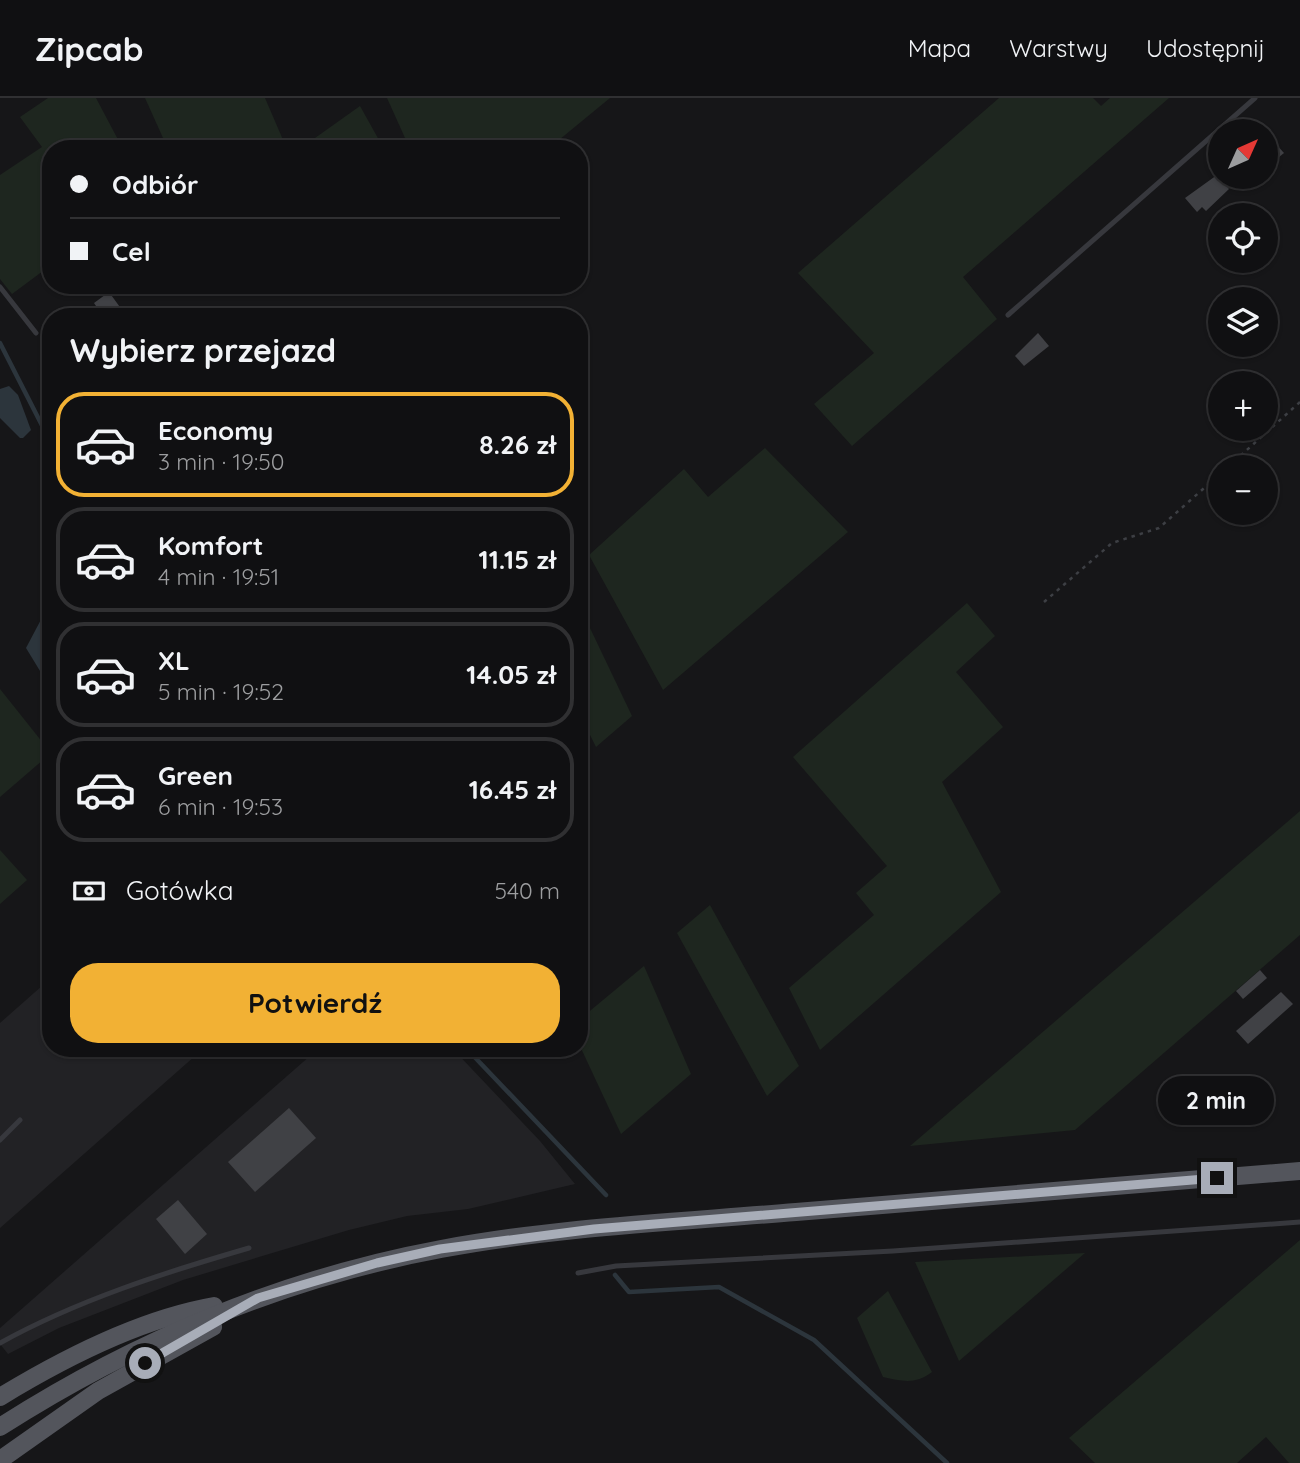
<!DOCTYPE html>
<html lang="pl">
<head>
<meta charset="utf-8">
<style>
	:root { --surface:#101012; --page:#19191b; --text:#f1f3f6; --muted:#9c9d9f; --line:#303032; --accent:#f2b134 }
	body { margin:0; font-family:Quicksand,sans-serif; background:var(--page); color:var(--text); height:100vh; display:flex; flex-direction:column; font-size:26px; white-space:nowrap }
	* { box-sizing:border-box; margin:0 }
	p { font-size:23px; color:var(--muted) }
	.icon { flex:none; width:38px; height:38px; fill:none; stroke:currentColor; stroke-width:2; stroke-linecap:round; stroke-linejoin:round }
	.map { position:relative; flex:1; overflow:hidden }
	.side { position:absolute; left:42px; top:210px; width:546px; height:749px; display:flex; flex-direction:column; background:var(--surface); border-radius:28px; box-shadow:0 2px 5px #0004,0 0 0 2px var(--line) }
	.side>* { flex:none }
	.top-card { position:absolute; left:42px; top:42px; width:546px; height:154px; border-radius:28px; box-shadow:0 2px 5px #0004,0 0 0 2px var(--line); display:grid; align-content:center; height:154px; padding:0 28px; background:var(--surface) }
	.needle { width:46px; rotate:45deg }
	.fabs { position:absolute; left:1208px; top:21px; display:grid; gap:14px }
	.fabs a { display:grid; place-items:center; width:70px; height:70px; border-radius:50%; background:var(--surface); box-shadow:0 2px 5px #0004,0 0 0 2px var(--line); font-size:35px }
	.end { position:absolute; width:32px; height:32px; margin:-16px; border:9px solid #a8adb8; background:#111; box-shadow:0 0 0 4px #111 }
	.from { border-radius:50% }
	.bubble { position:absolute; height:49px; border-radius:24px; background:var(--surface); box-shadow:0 2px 5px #0004,0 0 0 2px var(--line); font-size:23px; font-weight:700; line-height:49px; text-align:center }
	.top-card b { display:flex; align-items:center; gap:24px; height:66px; font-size:26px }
	.top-card b+b { border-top:2px solid var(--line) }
	.top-card i { width:18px; height:18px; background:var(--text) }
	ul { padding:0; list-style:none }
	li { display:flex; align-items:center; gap:21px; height:105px; margin:0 14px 10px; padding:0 14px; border:4px solid var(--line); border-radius:28px }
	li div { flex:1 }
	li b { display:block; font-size:26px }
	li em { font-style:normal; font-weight:700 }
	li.active { border-color:var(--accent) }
	li>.icon { width:63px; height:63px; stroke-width:1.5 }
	h2 { padding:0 28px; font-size:32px; line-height:84px }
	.pay { display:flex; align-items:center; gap:18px; height:77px; padding:0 28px; font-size:26px }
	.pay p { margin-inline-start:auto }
	.primary-button { display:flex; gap:14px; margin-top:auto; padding:14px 28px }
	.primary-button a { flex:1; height:80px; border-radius:28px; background:var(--accent); color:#111; font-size:28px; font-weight:700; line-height:80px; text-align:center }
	header { display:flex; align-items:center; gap:42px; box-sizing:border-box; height:98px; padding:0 35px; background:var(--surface); border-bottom:2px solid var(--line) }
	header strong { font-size:33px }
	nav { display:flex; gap:38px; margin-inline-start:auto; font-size:24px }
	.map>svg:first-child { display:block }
	.built { fill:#222225 }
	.green { fill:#1e261f }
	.water { fill:#2c353c }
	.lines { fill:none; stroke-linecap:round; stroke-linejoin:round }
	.stream { stroke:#2c353c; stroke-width:4.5 }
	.building { fill:#404145 }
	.path { stroke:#3d3f44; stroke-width:2.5; stroke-dasharray:3.5 5; stroke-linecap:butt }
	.lane { stroke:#37383d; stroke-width:5 }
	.primary { stroke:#53555c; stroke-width:18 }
	.route { stroke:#a8adb8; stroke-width:9 }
</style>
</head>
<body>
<header>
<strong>Zipcab</strong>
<nav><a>Mapa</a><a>Warstwy</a><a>Udostępnij</a></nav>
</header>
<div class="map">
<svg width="1300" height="1365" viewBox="0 0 1300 1365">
	<rect width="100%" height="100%" fill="#161618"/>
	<g class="built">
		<path d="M51 880V950H204L0 1130V925Z"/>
		<path d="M319 950H452L540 1043 575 1086 468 1111 407 1118 349 1132 183 1182 59 1230 8 1256 0 1246V1230Z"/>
	</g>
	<g class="green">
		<path d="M48 0H96L123 51H51V167L12 196 0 181V77L42 49 20 19Z"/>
		<path d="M145 0H265L287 51H168Z"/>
		<path d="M387 0H610L548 51H410Z"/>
		<path d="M999 0H1093L1101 8 1110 0H1169L963 179 997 221 852 348 814 306 874 255 798 175Z"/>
		<path d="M360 8 384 51H320L315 40Z"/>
		<path d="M765 350 848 434 663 592 589 457 684 371 708 399Z"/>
		<path d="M967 505 995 538 956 574 1003 629 942 684 1001 794 820 952 789 890 874 817 856 795 887 768 793 659Z"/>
		<path d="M579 507 632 618 596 649 579 615Z"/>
		<path d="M0 591 51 655 0 699Z"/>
		<path d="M1300 713V837L1075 1032 910 1048Z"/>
		<path d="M0 752 27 782 0 806Z"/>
		<path d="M710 807 799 968 767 998 677 835Z"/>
		<path d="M644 868 691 976 621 1036 579 946V922Z"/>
		<path d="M1300 1142V1365H1289L1266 1339 1237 1365H1095L1069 1340Z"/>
		<path d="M1085 1155 959 1263 915 1164Z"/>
		<path d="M888 1193 932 1274C915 1287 902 1283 883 1279L857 1220Z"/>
	</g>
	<g class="water">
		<path d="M9 288 18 297 31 332 23 340H20L0 320V291Z"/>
		<path d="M51 511V591L26 550 45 514Z"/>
	</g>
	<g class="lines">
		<g class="stream">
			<path d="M0 245 51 345"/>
			<path d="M466 950 606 1097"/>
			<path d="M615 1177 629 1194 719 1189 814 1242 947 1365"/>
		</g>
	</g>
	<g class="building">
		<path d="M1265 34 1284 55 1273 64 1265 55Z"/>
		<path d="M1217 77 1229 91 1206 113 1202 109 1197 114 1185 100Z"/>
		<path d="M109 194 122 212 113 219H88L98 211 94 205Z"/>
		<path d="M1038 235 1049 248 1024 268 1015 258Z"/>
		<path d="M1260 872 1267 880 1243 901 1236 893Z"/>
		<path d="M1281 894 1293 906 1248 946 1236 933Z"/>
		<path d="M289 1010 316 1040 255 1094 228 1064Z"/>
		<path d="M178 1102 207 1136 185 1156 156 1121Z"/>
	</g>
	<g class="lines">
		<g class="path">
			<path d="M1228 369 1300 304"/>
			<path d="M1044 504 1112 445 1159 430 1220 376"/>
		</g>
		<g class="lane">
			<path d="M0 189 36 235"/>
			<path d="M1008 217 1255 0"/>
			<path d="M0 1042 20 1022"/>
			<path d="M578 1175 616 1168 893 1153 1300 1124"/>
			<path d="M0 1245C78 1202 163 1175 249 1150"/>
		</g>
		<g class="primary">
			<path d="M0 1299C64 1260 140 1221 214 1208"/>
			<path d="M0 1329C134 1243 284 1180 441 1151 558 1129 678 1124 796 1114 964 1100 1132 1087 1300 1073"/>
			<path d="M0 1362 98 1293 213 1229"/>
		</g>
	</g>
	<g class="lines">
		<path class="route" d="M145 1265 258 1200 377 1165 440 1151 594 1131 1217 1080"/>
	</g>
</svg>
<div class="fabs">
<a><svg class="needle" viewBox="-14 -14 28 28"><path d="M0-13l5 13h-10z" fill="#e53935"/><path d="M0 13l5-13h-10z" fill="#9c9d9f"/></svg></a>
<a><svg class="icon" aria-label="locate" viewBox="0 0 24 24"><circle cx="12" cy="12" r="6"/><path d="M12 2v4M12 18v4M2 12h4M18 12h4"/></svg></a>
<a><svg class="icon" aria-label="layers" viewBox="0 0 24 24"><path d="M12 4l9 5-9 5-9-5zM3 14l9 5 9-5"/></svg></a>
<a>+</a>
<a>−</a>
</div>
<i class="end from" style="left:145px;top:1265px"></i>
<i class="end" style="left:1217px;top:1080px"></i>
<div class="bubble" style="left:1158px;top:978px;width:116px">2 min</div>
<div class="top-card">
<b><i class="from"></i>Odbiór</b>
<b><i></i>Cel</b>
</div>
<section class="side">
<h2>Wybierz przejazd</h2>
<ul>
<li class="active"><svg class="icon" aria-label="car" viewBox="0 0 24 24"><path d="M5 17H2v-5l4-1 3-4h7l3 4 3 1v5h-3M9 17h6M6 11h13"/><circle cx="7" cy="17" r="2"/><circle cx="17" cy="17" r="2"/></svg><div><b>Economy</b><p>3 min · 19:50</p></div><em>8.26 zł</em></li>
<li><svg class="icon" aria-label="car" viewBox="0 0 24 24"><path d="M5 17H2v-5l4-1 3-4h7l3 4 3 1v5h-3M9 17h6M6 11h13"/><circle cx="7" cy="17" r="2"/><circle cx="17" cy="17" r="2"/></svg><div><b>Komfort</b><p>4 min · 19:51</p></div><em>11.15 zł</em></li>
<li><svg class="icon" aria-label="car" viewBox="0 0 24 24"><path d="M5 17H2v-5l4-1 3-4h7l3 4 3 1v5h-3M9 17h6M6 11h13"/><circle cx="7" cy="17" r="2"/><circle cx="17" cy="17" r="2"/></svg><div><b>XL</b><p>5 min · 19:52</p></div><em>14.05 zł</em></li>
<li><svg class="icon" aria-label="car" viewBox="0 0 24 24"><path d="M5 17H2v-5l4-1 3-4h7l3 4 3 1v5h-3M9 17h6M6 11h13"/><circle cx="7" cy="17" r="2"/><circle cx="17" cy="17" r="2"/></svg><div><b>Green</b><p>6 min · 19:53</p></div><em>16.45 zł</em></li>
</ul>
<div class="pay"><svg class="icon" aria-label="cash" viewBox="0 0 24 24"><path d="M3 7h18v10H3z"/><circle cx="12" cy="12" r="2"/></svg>Gotówka<p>540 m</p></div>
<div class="primary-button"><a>Potwierdź</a></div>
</section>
</div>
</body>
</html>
